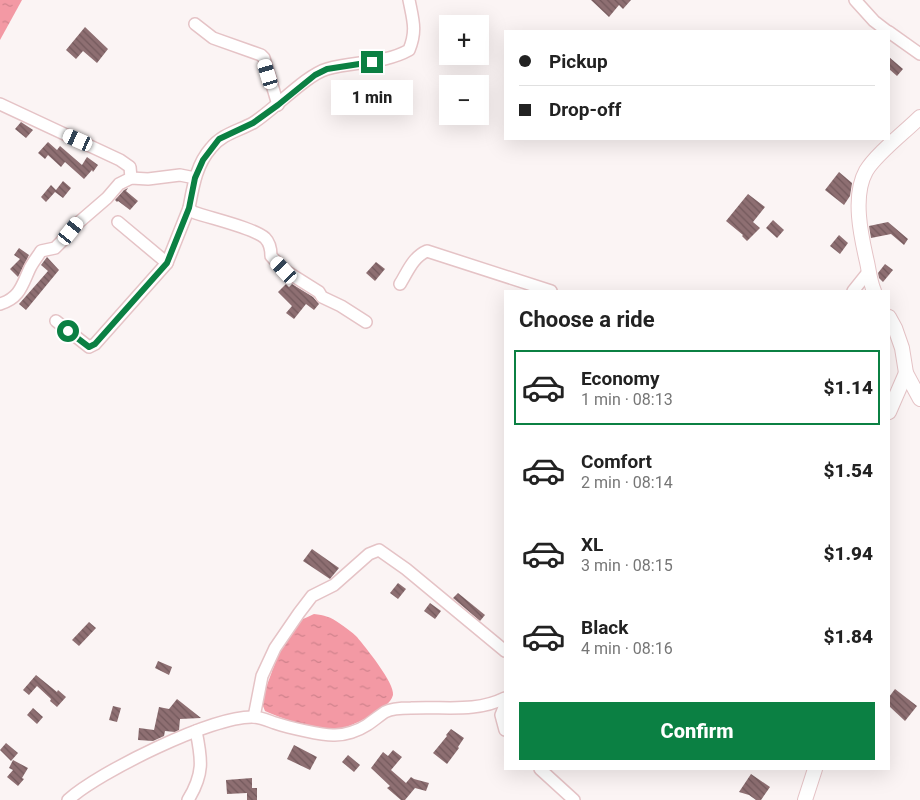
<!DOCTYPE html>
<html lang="en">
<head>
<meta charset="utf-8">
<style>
	:root { --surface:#fff; --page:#f6f6f6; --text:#222; --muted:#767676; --line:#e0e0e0; --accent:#0b8043 }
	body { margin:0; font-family:Roboto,sans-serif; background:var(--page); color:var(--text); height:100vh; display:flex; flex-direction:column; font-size:19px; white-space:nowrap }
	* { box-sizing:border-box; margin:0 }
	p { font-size:16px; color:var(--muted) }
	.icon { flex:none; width:28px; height:28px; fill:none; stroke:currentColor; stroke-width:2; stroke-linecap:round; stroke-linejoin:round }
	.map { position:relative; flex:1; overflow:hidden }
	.panel { position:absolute; left:504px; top:290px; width:386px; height:480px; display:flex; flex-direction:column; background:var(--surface); border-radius:0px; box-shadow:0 5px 20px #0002 }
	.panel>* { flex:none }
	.guide { position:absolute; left:504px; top:30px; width:386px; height:110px; border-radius:0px; box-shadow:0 5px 20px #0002; display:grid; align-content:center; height:110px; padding:0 15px; background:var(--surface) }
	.buttons { position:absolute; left:439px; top:15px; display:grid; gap:10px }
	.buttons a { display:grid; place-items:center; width:50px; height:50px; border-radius:0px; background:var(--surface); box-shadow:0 5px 20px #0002; font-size:25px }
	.end { position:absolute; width:22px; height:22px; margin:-11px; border:6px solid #0b8043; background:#fff; box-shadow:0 0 0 2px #fff }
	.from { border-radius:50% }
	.bubble { position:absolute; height:35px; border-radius:0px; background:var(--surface); box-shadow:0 5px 20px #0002; font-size:16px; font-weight:800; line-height:35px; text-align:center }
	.car { position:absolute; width:15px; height:30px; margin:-15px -8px; border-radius:6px; box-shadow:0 0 4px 1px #0007; background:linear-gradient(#fff 24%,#345 0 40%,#fff 0 76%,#345 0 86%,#fff 0) }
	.guide b { display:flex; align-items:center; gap:18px; height:48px; font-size:19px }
	.guide b+b { border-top:1px solid var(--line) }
	.guide i { width:12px; height:12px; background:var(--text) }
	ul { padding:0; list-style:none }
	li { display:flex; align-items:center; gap:15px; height:75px; margin:0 10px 8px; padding:0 5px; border:2px solid transparent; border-radius:0px }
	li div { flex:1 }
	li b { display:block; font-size:19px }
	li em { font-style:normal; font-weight:800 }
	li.on { border-color:var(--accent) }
	li>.icon { width:45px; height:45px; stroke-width:1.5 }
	h2 { padding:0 15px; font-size:22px; line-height:60px }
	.cta { display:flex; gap:10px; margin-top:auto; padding:10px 15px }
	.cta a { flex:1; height:58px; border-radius:0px; background:var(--accent); color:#fff; font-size:20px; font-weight:800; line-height:58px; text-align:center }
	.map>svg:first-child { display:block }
	.water { fill:url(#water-ripples) }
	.building { fill:url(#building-back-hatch) }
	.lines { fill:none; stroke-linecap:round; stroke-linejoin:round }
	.minor-casing { stroke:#e5c3c6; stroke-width:14 }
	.tertiary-casing { stroke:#e5c3c6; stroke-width:16 }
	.minor { stroke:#fff; stroke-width:11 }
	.tertiary { stroke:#fff; stroke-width:14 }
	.route { stroke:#0b8043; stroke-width:6 }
</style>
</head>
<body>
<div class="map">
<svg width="920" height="800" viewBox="0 0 920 800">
	<defs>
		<pattern id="water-ripples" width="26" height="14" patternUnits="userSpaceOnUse" patternTransform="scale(1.25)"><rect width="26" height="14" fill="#f399a4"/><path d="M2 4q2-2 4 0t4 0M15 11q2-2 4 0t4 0" fill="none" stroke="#cf828c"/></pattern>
		<pattern id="building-back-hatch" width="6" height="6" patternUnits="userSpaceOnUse" patternTransform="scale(1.25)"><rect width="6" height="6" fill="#8e6f72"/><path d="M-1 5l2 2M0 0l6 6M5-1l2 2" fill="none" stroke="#73595c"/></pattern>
	</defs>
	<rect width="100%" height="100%" fill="#fbf4f4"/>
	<g class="water">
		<path d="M0 0H22L0 40Z"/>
		<path d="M314 614C324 615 331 617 339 623 345 627 352 632 357 637 365 647 395 683 393 695 391 703 381 709 374 714 365 719 353 725 343 728 319 733 286 720 265 711L261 701 280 650 299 621Z"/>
	</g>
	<g class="building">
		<path d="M591 0H631L623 9 619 5 609 17Z"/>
		<path d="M85 27 108 49 97 63 83 51 76 59 66 50Z"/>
		<path d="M889 57 903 69 897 76 889 69Z"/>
		<path d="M21 122 33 130 26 138 15 129Z"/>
		<path d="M48 142 57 150 60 146 82 165 87 157 98 165 93 172 92 170 84 179 65 162 61 167 48 155 45 159 38 153Z"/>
		<path d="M839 172 852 183 850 196 844 205 825 190Z"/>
		<path d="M63 181 71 188 63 198 55 192 46 202 41 197 51 185 56 190Z"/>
		<path d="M128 188 126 191 138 201 130 210 118 201 117 202 115 200 124 190Z"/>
		<path d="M748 194 765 207 753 222 760 228 747 241 742 236 743 235 726 221Z"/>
		<path d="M773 220 784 230 777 238 766 228Z"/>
		<path d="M888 222 908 239 904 245 891 234 871 238 869 226Z"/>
		<path d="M839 235 848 243 840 254 830 246Z"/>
		<path d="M19 248 29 255 18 277 10 269 20 259 14 255Z"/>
		<path d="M47 257 59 270 26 310 19 304 48 271 41 265Z"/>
		<path d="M376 262 385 269 375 281 366 273Z"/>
		<path d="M885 264 893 270 883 282 879 278 878 273Z"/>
		<path d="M286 284 289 287 292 284 313 297 319 304 314 310 306 304 294 319 286 313 292 306 278 292Z"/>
		<path d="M312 549 339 568 330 579 303 561Z"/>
		<path d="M398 583 406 589 398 599 390 593Z"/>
		<path d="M458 593 485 615 480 621 453 598Z"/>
		<path d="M430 603 441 611 435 619 424 611Z"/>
		<path d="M89 622 96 628 79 646 72 640Z"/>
		<path d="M158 661 172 667 169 675 155 668Z"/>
		<path d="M36 675 57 692 58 690 66 697 57 707 50 701 51 699 37 686 29 695 23 690Z"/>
		<path d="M895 689 917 706 905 721 889 706V697Z"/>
		<path d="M177 699 201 718 180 719 179 730 175 732 165 731 164 736 153 741 138 740 139 728 154 730 159 707 169 709Z"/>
		<path d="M113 706 121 708 117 722 109 720Z"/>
		<path d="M33 708 43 717 37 724 27 715Z"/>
		<path d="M451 729 464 738 458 747 459 748 447 764 433 753 447 736 446 735Z"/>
		<path d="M6 743 18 753 11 761 0 750Z"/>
		<path d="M294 745 317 757 310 770 287 759Z"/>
		<path d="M393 750 402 757 391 770 406 783 411 777 414 779 429 783 426 791 415 788 405 800H401L387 788 390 786 371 768 383 752 388 756Z"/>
		<path d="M348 755 360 765 354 772 342 762Z"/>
		<path d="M13 760 28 768 22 778 24 779 18 786 7 777 13 770 9 768Z"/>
		<path d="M751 774 770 787 761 800H756L749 795 739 792Z"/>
		<path d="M252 778V788H257V800H247V793L227 794 226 780Z"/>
	</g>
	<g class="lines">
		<g class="minor-casing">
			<g id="minor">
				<path d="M855 0 874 21 887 31"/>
				<path d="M195 24 213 38 261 55 264 58 278 105"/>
				<path d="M889 32 920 54"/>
				<path d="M0 104 120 160 130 167 131 178"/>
				<path d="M118 222 167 263"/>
				<path d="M400 284C408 271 413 257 427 251L551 291"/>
				<path d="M853 291 869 271"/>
				<path d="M0 304C20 298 22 285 30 268 33 262 38 256 41 251L55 248 64 239 78 223 107 198 119 184 131 178 148 179 180 175 195 178"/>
				<path d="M56 321 89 347 95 344 167 263 189 208"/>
				<path d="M366 322 341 306 322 297 319 292 284 270 271 256C271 249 270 243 265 238 254 228 209 218 193 212L189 208C193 187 196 165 211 148 222 134 238 131 253 123 275 109 306 75 327 69 355 61 384 64 409 50 417 31 413 20 409 0"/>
				<path d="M505 705 501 715 505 730"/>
				<path d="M254 717 262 676 275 648 299 613 312 596 334 585 369 554 379 550 406 569 505 651"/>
				<path d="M540 769 574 800"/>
				<path d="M68 800C99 772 212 716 253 717 260 717 269 721 275 723 287 727 324 736 335 735 345 735 358 731 367 725 373 721 379 716 385 712 392 708 404 708 411 708 443 706 475 713 505 698"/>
				<path d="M188 800C204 774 202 760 196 731"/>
			</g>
		</g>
		<g class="tertiary-casing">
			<g id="tertiary">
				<path d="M874 291C870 282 869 271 867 262 861 236 852 196 866 171 876 154 905 132 920 117"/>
				<path d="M889 317 895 328 902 348 906 373 920 399"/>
				<path d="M889 412 906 373"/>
				<path d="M805 800 815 769"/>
			</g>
		</g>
		<use href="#minor" class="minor"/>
		<use href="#tertiary" class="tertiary"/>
	</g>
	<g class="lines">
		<path class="route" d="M68 331 89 347 95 344 167 263 189 208 195 178 203 160 219 139 253 123 278 105 315 75 327 69 372 62"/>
	</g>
</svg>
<div class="buttons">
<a>+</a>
<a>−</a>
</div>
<i class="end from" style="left:68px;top:331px"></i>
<i class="end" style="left:372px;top:62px"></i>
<div class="bubble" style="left:331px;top:80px;width:82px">1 min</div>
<i class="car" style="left:268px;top:74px;rotate:343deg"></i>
<i class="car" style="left:78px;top:140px;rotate:294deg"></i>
<i class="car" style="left:71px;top:231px;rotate:39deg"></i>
<i class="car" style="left:284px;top:270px;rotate:317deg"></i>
<div class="guide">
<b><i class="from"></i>Pickup</b>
<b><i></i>Drop-off</b>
</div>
<section class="panel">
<h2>Choose a ride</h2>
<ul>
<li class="on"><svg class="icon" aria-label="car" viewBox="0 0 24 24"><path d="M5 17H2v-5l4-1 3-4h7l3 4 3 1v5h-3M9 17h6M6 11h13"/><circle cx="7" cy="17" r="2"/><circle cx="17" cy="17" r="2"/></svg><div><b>Economy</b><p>1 min · 08:13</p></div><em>$1.14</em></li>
<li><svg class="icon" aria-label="car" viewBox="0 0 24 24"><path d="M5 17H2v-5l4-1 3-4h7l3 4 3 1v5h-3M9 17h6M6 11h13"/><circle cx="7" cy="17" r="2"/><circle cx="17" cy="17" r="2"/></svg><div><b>Comfort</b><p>2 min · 08:14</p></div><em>$1.54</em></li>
<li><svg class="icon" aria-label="car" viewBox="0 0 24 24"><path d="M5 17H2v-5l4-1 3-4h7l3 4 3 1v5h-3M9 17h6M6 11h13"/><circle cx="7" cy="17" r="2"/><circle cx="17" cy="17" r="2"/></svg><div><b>XL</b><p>3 min · 08:15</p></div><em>$1.94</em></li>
<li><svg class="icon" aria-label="car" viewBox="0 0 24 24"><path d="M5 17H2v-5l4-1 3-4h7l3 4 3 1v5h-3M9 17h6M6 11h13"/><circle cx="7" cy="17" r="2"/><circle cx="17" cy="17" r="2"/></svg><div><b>Black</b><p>4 min · 08:16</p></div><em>$1.84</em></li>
</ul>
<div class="cta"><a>Confirm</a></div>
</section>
</div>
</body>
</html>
